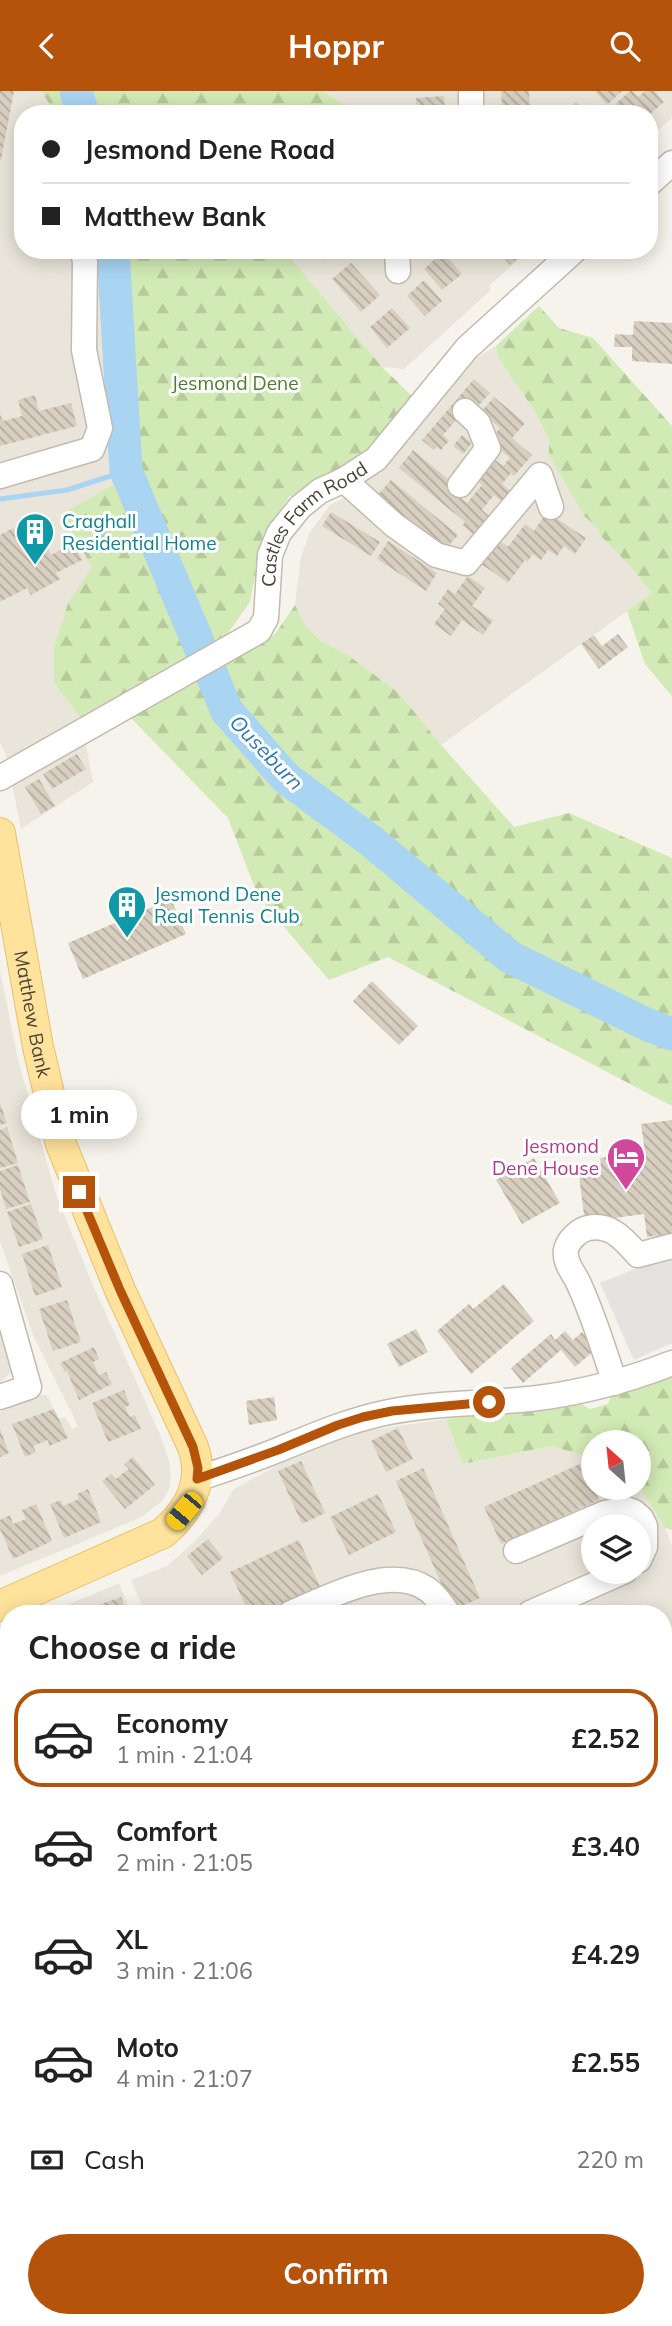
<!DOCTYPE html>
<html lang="en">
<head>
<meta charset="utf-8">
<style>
	:root { --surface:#fff; --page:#f2f2f2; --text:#222; --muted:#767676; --line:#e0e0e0; --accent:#b45309 }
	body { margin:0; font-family:Mulish,sans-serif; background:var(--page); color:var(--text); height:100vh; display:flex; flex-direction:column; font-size:26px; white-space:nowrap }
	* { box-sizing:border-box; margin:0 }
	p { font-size:23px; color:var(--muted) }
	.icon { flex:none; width:38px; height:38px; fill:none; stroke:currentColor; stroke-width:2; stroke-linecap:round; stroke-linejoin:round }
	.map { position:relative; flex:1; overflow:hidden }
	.details { position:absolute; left:0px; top:1514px; width:672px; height:723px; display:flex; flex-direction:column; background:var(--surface); border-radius:28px 28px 0 0; box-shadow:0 4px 18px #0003 }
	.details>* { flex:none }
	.top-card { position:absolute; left:14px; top:14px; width:644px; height:154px; border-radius:28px; box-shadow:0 4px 18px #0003; display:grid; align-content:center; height:154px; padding:0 28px; background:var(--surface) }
	.needle { width:46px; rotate:333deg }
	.tools { position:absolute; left:581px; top:1339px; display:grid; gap:14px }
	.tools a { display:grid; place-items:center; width:70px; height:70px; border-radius:50%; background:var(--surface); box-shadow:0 4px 18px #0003; font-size:35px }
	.end { position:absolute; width:32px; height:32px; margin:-16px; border:9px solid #b45309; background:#fff; box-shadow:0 0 0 4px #fff }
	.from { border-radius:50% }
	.bubble { position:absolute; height:49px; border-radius:24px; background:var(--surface); box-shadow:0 4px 18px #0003; font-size:23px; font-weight:700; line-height:49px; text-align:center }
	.car { position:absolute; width:21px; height:42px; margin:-21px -10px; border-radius:9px; box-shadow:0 0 5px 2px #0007; background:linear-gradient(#f5c518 24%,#345 0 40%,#f5c518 0 76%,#345 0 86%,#f5c518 0) }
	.top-card b { display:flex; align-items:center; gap:24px; height:66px; font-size:26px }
	.top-card b+b { border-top:2px solid var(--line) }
	.top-card i { width:18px; height:18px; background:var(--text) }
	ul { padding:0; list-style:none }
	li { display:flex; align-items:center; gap:21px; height:98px; margin:0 14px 10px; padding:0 14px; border:4px solid transparent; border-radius:28px }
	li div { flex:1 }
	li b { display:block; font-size:26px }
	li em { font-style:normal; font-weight:700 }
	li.current { border-color:var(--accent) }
	li>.icon { width:63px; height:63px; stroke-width:1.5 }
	h2 { padding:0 28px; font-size:32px; line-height:84px }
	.pay { display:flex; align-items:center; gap:18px; height:77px; padding:0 28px; font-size:26px }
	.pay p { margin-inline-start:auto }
	.cta { display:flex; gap:14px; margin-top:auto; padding:14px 28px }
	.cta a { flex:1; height:80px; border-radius:42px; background:var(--accent); color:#fff; font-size:28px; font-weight:700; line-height:80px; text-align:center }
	header { display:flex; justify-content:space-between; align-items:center; height:91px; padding:0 28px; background:var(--accent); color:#fff; font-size:32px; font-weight:700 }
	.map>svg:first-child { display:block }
	.residential { fill:#eae5da; fill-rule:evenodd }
	.forest { fill:url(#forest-firs) }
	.parking { fill:#e5e3e0 }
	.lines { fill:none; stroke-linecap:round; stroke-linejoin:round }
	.stream { stroke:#a9d4f2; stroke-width:5 }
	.river { stroke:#a9d4f2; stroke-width:33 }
	.building { fill:url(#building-back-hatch) }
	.minor-casing { stroke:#c2bbae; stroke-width:27 }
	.major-casing { stroke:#e6c16a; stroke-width:32 }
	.minor { stroke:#fff; stroke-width:24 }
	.major { stroke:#ffe39c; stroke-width:30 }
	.route { stroke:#b45309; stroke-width:9 }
	.labels { text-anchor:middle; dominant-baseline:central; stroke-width:6; stroke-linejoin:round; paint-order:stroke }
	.park-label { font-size:19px; fill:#4a7f2a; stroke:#fff }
	.culture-label { font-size:19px; fill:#0d838f; stroke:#fff; text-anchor:start }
	.street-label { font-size:19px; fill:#4b4439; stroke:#fff }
	.hotel-label { font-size:19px; fill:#b23c85; stroke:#fff; text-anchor:end }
	.water-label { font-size:21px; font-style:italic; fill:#2e7ab2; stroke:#fff }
</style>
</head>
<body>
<header><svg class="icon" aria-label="back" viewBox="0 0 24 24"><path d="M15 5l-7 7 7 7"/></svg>Hoppr<svg class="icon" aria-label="search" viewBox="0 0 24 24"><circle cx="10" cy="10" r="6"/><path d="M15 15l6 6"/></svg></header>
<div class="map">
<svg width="672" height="2235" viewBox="0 0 672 2235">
	<defs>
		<pattern id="forest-firs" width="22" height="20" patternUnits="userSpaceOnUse" patternTransform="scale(1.75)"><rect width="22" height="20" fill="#d2eab5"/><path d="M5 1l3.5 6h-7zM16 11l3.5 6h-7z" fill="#b6ca9c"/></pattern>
		<pattern id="building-back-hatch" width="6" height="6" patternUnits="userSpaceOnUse" patternTransform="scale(1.75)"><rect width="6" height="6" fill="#d8cfc1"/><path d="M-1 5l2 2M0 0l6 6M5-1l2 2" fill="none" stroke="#b1aa9e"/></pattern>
	</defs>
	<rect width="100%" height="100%" fill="#f6f3ec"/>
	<g class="residential">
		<path d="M0 0H41L56 23H23V159H102L110 250 114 393 62 424 92 476 68 512 54 555V592L81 627 93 691 21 738 7 667 0 651Z"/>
		<path d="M321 0H672V27L649 47V23H362Z"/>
		<path d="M290 159H529L489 195 491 199 404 278 382 276 289 165Z"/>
		<path d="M496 255 498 266 536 322 549 349V364L584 425 597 436 599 443 630 475 652 502 441 654 399 602 349 565 321 550 306 536 295 514 301 466 310 441 330 414 346 406 470 271Z"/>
		<path d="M0 879 18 969 56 1104 93 1194 161 1346 169 1370 171 1386 169 1398 163 1409 142 1426 0 1485V1321L40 1304H47L59 1328 65 1326 72 1338 78 1335 33 1244 0 1150Z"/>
		<path d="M0 1233 13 1274 9 1283 0 1292Z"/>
		<path d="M446 1328 464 1373 551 1355 593 1367V1396L639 1395 665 1437 672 1455V1836L663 1819V1522H145L131 1489 167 1475 195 1450 219 1423 234 1398 304 1360 364 1340ZM593 1435H639V1480H593Z"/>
		<path d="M119 1492 131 1522H49Z"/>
		<path d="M9 1540V1890L0 1894V1544Z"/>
		<path d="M672 1902V2109L663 2112V1906Z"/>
		<path d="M9 1928V2228H363L345 2235H0V1932Z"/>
		<path d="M672 2150V2235H438L456 2228H663V2153Z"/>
	</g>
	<g class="forest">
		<path d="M41 0H321L362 23H56Z"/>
		<path d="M102 159H290L289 165 382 276 414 307 389 339 357 370 289 406 263 444 250 511 218 556 81 627 54 592V555L68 512 92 476 62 423 114 393 110 250Z"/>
		<path d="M539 215 559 237 593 247 672 335V605L645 573 627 520 652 502 630 475 599 443 597 436 584 425 549 364V349L536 322 498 266 496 255Z"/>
		<path d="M295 514 306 536 321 550 349 565 399 602 441 654 514 736 569 722 672 767V1015L388 866 329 889 258 805 228 727 131 627 275 543Z"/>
		<path d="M672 1284V1439L665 1437 639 1395V1351H593V1367L551 1355 463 1373 446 1328 581 1313 590 1318 608 1313 612 1303Z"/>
	</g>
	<path class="parking" d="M672 1163V1252L634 1269 600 1192Z"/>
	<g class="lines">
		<path class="stream" d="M0 408 67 399 126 380"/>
		<g class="river">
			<path d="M76 0 83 23"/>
			<path d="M113 159 126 380 227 620 286 687 371 750 510 866 648 934 672 943"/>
		</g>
	</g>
	<g class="building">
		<path d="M0 0H14L1 69H0Z"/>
		<path d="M501 0H529L530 15 502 16Z"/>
		<path d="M595 0H622L607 14Z"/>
		<path d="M630 0H633L638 6 645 0H655L664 11 650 23H618L612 16Z"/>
		<path d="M444 5 445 23H417L416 7Z"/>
		<path d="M576 11 586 23H562Z"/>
		<path d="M317 159H337L325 169Z"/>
		<path d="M497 159H523L525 161 510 174Z"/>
		<path d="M443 161 462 183 442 199 424 178Z"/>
		<path d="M351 172 380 204 361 221 332 188Z"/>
		<path d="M424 189 442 210 425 225 407 205Z"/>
		<path d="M392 217 410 237 387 257 370 236Z"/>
		<path d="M634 230 672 232V273L632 270V256H614L615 243 633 244Z"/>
		<path d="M474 288 490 302 479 314 473 310 443 344 449 350 441 359 437 356 434 359 422 349Z"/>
		<path d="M35 304 39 320 71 312 77 335 0 355V323L3 330 22 325 18 309Z"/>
		<path d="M494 306 525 332 512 347 532 364 514 385 511 382 502 393 515 404 507 414 494 404 482 419 495 430 479 448 462 434 465 431 399 377 413 359 454 393 450 398 467 412 482 394 479 391 485 383 478 377 489 364 503 375 510 367 489 350 500 337 481 321Z"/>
		<path d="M462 344 472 352 463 363 453 355Z"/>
		<path d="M391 389 458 444 444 460 377 405Z"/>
		<path d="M331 421 380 451 371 465 322 435Z"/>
		<path d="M547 421 586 447 575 463 564 455 557 465 548 459 541 469 533 463 527 471 525 469 508 492 480 472 497 448 508 456 525 433 534 440Z"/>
		<path d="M13 437 23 454 41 445 51 464 73 452 82 469 56 482 60 488 31 504 27 497 0 511V444Z"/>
		<path d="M388 450 437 482 426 500 377 468Z"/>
		<path d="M468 485 485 497 472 515 493 529 483 544 462 529 451 545 434 533 445 518 438 513 448 498 455 503Z"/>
		<path d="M618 543 628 556 599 578 581 553 594 544 602 555Z"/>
		<path d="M77 663 86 678 52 698 43 683Z"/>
		<path d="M39 688 55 715 41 723 25 696Z"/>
		<path d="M171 808 186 843 83 888 68 852Z"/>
		<path d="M372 890 418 935 399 954 353 910Z"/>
		<path d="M0 1012 7 1032 0 1034Z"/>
		<path d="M672 1029V1143L647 1146 644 1123 585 1131 578 1077 601 1074 600 1067 645 1061 641 1033Z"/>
		<path d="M7 1036 18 1072 0 1077V1039Z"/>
		<path d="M534 1067 560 1112 522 1133 496 1089Z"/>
		<path d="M18 1074 30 1111 6 1118 0 1098V1080Z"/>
		<path d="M31 1113 43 1148 19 1156 7 1121Z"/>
		<path d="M48 1154 62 1196 35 1205 22 1163Z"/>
		<path d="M504 1193 534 1230 471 1283 437 1240 469 1213 473 1218Z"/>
		<path d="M67 1209 81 1251 53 1260 39 1218Z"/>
		<path d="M416 1238 428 1261 399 1276 387 1253Z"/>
		<path d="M565 1240 573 1249 582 1241 596 1258 575 1276 561 1259 523 1292 511 1277 551 1243 555 1249Z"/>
		<path d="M94 1256 99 1268 93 1271 99 1284 106 1281 112 1293 79 1309 67 1280 65 1281 60 1272Z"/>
		<path d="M124 1299 130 1314 125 1316 130 1326 135 1324 141 1338 108 1351 92 1312Z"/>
		<path d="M274 1306 277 1329 249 1334 246 1310Z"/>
		<path d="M54 1318 68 1347 49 1355 48 1349 33 1355 36 1361 25 1366 12 1333Z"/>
		<path d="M398 1337 413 1368 386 1381 371 1350Z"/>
		<path d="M0 1338 9 1362 0 1366Z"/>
		<path d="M133 1366 155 1394 125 1418 102 1390 111 1383 116 1388 122 1383 129 1378 124 1373Z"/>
		<path d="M301 1370 325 1422 302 1433 278 1380Z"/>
		<path d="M582 1372 599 1409 501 1453 484 1416Z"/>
		<path d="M423 1377 480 1507 453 1519 396 1390Z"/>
		<path d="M88 1398 101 1431 64 1447 50 1413 61 1409 63 1415 79 1408 77 1403Z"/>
		<path d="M378 1403 396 1441 349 1464 330 1426Z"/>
		<path d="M36 1413 52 1450 13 1468 0 1438V1429L10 1424 13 1433 19 1431 26 1428 22 1419Z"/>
		<path d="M208 1448 223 1467 202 1484 187 1465Z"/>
		<path d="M299 1449 321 1498 268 1522H249L230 1481Z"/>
		<path d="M121 1506 127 1522H76Z"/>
		<path d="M640 1515 643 1522H622Z"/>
		<path d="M9 1553V1583L0 1587V1557Z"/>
		<path d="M672 1585V1617L663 1620V1588Z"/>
		<path d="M9 1654V1683L0 1687V1657Z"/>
		<path d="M668 1681 672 1692 663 1696V1684Z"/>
		<path d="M663 1706 671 1720 663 1724Z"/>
		<path d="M672 1731V1786L663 1769V1736Z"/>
		<path d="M9 1745V1775L3 1777 0 1769V1748Z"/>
		<path d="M6 1836 9 1842V1866L0 1870V1838Z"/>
		<path d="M672 1946V2004L663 1983V1950Z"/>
		<path d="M9 1951V1983L4 1985 0 1975V1954Z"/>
		<path d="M672 2045V2094L663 2098V2058L667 2057 663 2049Z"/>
		<path d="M0 2081 9 2103V2115L0 2118Z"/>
		<path d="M672 2158V2189L663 2192V2161Z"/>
		<path d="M5 2190 9 2199V2224L0 2228V2192Z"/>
		<path d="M209 2228H219L221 2231 227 2228H250L253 2235H212Z"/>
		<path d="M265 2228H306L309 2234 268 2235Z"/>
		<path d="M478 2228H561L542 2235H461Z"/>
	</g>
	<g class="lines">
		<g class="minor-casing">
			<g id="minor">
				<path d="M471 23V0"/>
				<path d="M649 93 672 72"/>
				<path d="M397 159 398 180"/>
				<path d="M0 385 92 358 100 337 84 259 85 170 82 159"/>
				<path d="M344 389 394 434 436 464 466 472 540 384 551 416"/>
				<path d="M460 394 488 357 478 332 465 320"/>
				<path id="s1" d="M0 687 259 540 266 527 270 464 279 442 300 416 320 400 344 389 376 368 467 257 575 159"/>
				<path d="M0 1193 29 1296 0 1306"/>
				<path d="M615 1292C603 1257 593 1222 577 1189 572 1180 564 1170 566 1159 568 1149 579 1139 588 1137 611 1132 624 1149 638 1164L672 1155"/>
				<path d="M197 1388C224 1379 251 1370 278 1359 315 1344 349 1329 389 1321 438 1311 489 1313 538 1307 584 1301 629 1289 672 1272"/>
				<path d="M516 1460 605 1422 626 1418 634 1421 641 1427 645 1435V1456L639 1469"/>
				<path d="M291 1522C327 1507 389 1472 427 1498 436 1504 442 1514 448 1522"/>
				<path d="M530 1522 625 1480"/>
				<path d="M663 1651 672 1648"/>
				<path d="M0 1716 9 1712"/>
				<path d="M663 1847 672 1864"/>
				<path d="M663 1897 672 1894"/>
				<path d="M0 1908 9 1904"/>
				<path d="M0 2154 9 2151"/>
				<path d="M663 2210 672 2207"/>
				<path d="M591 2235 612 2228"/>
			</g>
		</g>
		<g class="major-casing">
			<g id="major">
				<path id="s2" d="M0 742 38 956 61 1053 120 1199 193 1356C205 1390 189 1420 163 1442L0 1515"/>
				<path d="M663 2131 672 2128"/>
				<path d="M387 2235 405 2228"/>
			</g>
		</g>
		<use href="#minor" class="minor"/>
		<use href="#major" class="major"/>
	</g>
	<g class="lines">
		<path class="route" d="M79 1101 120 1199 193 1356 198 1377 197 1388 278 1359 338 1334 363 1326 392 1320 489 1311"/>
	</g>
	<defs>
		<g id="building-pin" transform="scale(2.0125)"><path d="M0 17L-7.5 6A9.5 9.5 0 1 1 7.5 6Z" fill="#0f9aa8" stroke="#fff"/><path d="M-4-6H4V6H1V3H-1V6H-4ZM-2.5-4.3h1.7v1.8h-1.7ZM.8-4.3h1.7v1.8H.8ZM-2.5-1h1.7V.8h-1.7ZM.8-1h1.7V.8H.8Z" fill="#fff"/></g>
		<g id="hotel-pin" transform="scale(2.0125)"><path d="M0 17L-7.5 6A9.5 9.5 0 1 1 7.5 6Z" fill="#d1479c" stroke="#fff"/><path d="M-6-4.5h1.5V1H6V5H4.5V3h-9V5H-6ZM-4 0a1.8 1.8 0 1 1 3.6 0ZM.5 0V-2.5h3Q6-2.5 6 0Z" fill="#fff"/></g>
	</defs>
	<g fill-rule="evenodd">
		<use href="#building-pin" x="35" y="441"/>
		<use href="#building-pin" x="127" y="814"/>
		<use href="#hotel-pin" x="626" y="1066"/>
	</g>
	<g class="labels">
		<g class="park-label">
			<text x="235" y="292">Jesmond Dene</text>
		</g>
		<g class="culture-label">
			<text x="62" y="430">Craghall<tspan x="62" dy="22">Residential Home</tspan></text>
			<text x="154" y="803">Jesmond Dene<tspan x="154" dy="22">Real Tennis Club</tspan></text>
		</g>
		<g class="street-label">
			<text stroke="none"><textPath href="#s1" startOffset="427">Castles Farm Road</textPath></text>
			<text stroke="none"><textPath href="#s2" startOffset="184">Matthew Bank</textPath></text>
		</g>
		<g class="hotel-label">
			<text x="599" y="1055">Jesmond<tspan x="599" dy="22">Dene House</tspan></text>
		</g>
		<g class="water-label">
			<text transform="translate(267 661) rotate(46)">Ouseburn</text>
		</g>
	</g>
</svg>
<div class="tools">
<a><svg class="needle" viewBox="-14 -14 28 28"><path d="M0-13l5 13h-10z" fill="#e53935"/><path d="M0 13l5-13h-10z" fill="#767676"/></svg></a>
<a><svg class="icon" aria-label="layers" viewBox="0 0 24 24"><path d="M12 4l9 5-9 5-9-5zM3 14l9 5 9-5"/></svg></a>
</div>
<i class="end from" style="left:489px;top:1311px"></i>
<i class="end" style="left:79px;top:1101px"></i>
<div class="bubble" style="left:21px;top:999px;width:116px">1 min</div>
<i class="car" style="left:184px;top:1420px;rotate:220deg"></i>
<div class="top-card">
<b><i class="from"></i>Jesmond Dene Road</b>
<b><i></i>Matthew Bank</b>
</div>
<section class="details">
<h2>Choose a ride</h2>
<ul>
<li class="current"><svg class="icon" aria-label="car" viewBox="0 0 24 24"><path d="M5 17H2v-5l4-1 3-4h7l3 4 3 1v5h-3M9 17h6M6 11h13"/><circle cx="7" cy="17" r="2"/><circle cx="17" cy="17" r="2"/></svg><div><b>Economy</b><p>1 min · 21:04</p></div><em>£2.52</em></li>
<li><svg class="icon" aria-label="car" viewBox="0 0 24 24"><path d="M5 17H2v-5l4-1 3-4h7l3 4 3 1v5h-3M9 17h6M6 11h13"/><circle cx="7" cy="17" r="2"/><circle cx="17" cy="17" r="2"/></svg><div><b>Comfort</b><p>2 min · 21:05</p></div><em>£3.40</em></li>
<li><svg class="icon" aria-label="car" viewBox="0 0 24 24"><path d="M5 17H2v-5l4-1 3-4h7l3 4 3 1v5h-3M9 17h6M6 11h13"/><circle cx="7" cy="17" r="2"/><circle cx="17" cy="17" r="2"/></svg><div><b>XL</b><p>3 min · 21:06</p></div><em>£4.29</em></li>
<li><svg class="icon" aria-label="car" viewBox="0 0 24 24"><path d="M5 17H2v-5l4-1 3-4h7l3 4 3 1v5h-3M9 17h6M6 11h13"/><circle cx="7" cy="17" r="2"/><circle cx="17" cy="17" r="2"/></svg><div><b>Moto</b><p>4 min · 21:07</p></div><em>£2.55</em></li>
</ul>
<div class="pay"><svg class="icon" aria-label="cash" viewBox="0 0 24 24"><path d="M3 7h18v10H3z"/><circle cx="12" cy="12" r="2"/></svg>Cash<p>220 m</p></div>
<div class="cta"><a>Confirm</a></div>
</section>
</div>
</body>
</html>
